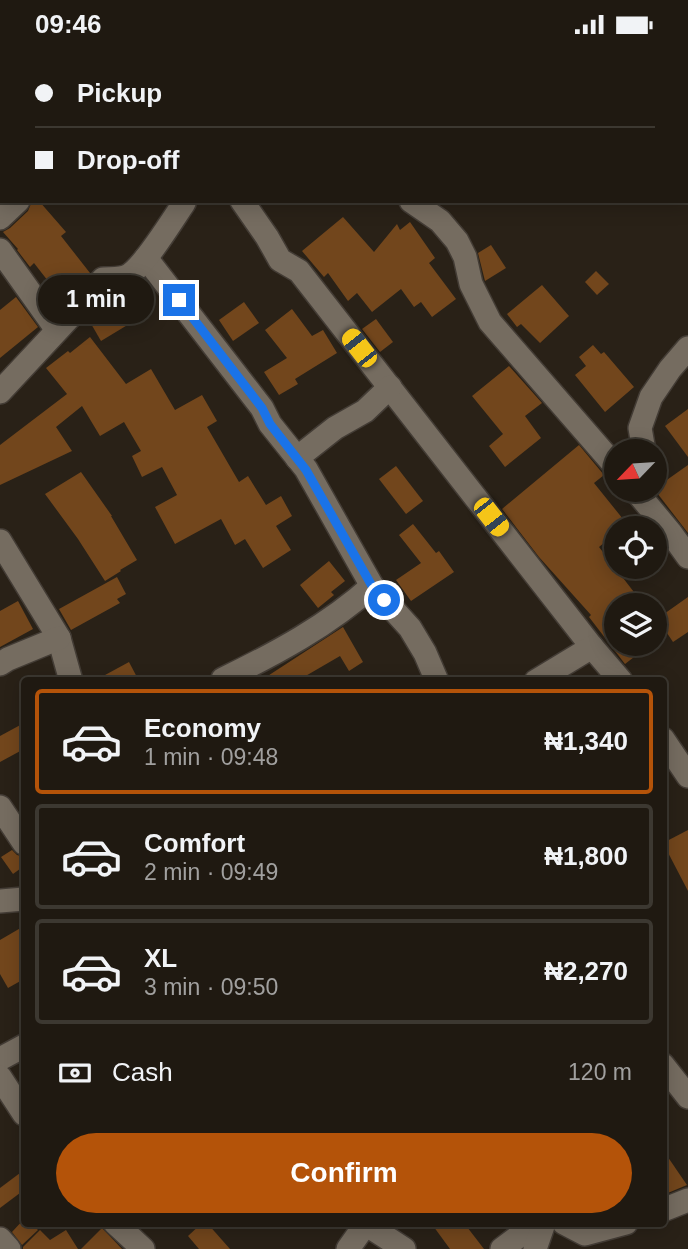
<!DOCTYPE html>
<html lang="en">
<head>
<meta charset="utf-8">
<style>
	:root { --surface:#1f1911; --page:#2c261f; --text:#f1f3f6; --muted:#a1a09f; --line:#3c3831; --accent:#b45309 }
	body { margin:0; font-family:Arial,sans-serif; background:var(--page); color:var(--text); height:100vh; display:flex; flex-direction:column; font-size:26px; white-space:nowrap }
	* { box-sizing:border-box; margin:0 }
	p { font-size:23px; color:var(--muted) }
	.icon { flex:none; width:38px; height:38px; fill:none; stroke:currentColor; stroke-width:2; stroke-linecap:round; stroke-linejoin:round }
	.map { position:relative; flex:1; overflow:hidden }
	.drawer { position:absolute; left:21px; top:628px; width:646px; height:550px; display:flex; flex-direction:column; background:var(--surface); border-radius:7px; box-shadow:0 4px 18px #0003,0 0 0 2px var(--line) }
	.drawer>* { flex:none }
	.hud { position:absolute; left:0px; top:0px; width:690px; height:154px; box-shadow:0 4px 18px #0003,0 0 0 2px var(--line); display:grid; align-content:center; height:154px; padding:0 35px; background:var(--surface) }
	.needle { width:46px; rotate:245deg }
	.tools { position:absolute; left:604px; top:390px; display:grid; gap:14px }
	.tools a { display:grid; place-items:center; width:63px; height:63px; border-radius:50%; background:var(--surface); box-shadow:0 4px 18px #0003,0 0 0 2px var(--line); font-size:35px }
	.end { position:absolute; width:32px; height:32px; margin:-16px; border:9px solid #1a73e8; background:#fff; box-shadow:0 0 0 4px #fff }
	.from { border-radius:50% }
	.bubble { position:absolute; height:49px; border-radius:24px; background:var(--surface); box-shadow:0 4px 18px #0003,0 0 0 2px var(--line); font-size:23px; font-weight:700; line-height:49px; text-align:center }
	.car { position:absolute; width:21px; height:42px; margin:-21px -10px; border-radius:9px; box-shadow:0 0 5px 2px #0007; background:linear-gradient(#f5c518 24%,#345 0 40%,#f5c518 0 76%,#345 0 86%,#f5c518 0) }
	.hud b { display:flex; align-items:center; gap:24px; height:66px; font-size:26px }
	.hud b+b { border-top:2px solid var(--line) }
	.hud i { width:18px; height:18px; background:var(--text) }
	ul { padding:12px 0 0; list-style:none }
	li { display:flex; align-items:center; gap:21px; height:105px; margin:0 14px 10px; padding:0 21px; border:4px solid var(--line); border-radius:7px }
	li div { flex:1 }
	li b { display:block; font-size:26px }
	li em { font-style:normal; font-weight:700 }
	li.active { border-color:var(--accent) }
	li>.icon { width:63px; height:63px; stroke-width:1.5 }
	.pay { display:flex; align-items:center; gap:18px; height:77px; padding:0 35px; font-size:26px }
	.pay p { margin-inline-start:auto }
	.cta { display:flex; gap:14px; margin-top:auto; padding:14px 35px }
	.cta a { flex:1; height:80px; border-radius:42px; background:var(--accent); color:#fff; font-size:28px; font-weight:700; line-height:80px; text-align:center }
	.status { display:flex; justify-content:space-between; align-items:center; height:49px; padding:0 35px; background:var(--surface); direction:ltr }
	.status svg { height:19px; fill:currentColor }
	.map>svg:first-child { display:block }
	.building { fill:#72461c }
	.lines { fill:none; stroke-linecap:round; stroke-linejoin:round }
	.minor-casing { stroke:#433c35; stroke-width:26 }
	.minor { stroke:#756c60; stroke-width:23 }
	.route { stroke:#1a73e8; stroke-width:9 }
</style>
</head>
<body>
<div class="status"><b>09:46</b><svg viewBox="0 0 49 12"><path d="M0 12V9h3v3zM5 12V6h3v6zM10 12V3h3v9zM15 12V0h3v12zM26 1h20v11H26zM47 4h2v5h-2z"/></svg></div>
<div class="map">
<svg width="688" height="1200" viewBox="0 0 688 1200">
	<rect width="100%" height="100%" fill="#292117"/>
	<g class="building">
		<path d="M32 152H39L66 183 61 187 90 224 79 237 62 250 34 214 30 218 17 201 18 200 3 183 10 179 28 162Z"/>
		<path d="M343 168 374 203 397 175 400 181 410 173 435 209 429 214 456 250 432 268 421 253 414 258 401 240 372 263 357 244 348 252 328 224 324 228 302 202Z"/>
		<path d="M491 196 506 219 485 232 478 204Z"/>
		<path d="M596 222 609 235 597 246 585 233Z"/>
		<path d="M542 236 569 267 540 294 521 275 517 278 507 265Z"/>
		<path d="M133 247 144 266 101 292 90 273Z"/>
		<path d="M16 248 38 278 0 309V261Z"/>
		<path d="M244 253 259 274 233 292 219 271Z"/>
		<path d="M292 260 312 287 323 281 337 304 295 330 298 335 279 346 264 323 287 309 265 281Z"/>
		<path d="M376 270 393 293 380 303 362 280Z"/>
		<path d="M90 288 126 335 151 320 175 361 202 346 217 372 207 378 239 433 248 427 266 456 281 447 292 467 276 477 291 501 263 519 245 490 235 496 221 470 175 495 155 458 177 446 162 418 142 428 132 407 141 402 124 373 100 387 82 357 56 378 72 402 0 436V396L67 345 46 319 68 302 70 304Z"/>
		<path d="M593 296 601 305 604 303 634 338 605 363 575 326 586 317 579 308Z"/>
		<path d="M509 317 542 354 525 367 541 389 505 418 489 397 503 385 472 347Z"/>
		<path d="M688 360V408L665 377Z"/>
		<path d="M579 396 604 426 594 434 627 475 621 480H616V484L599 498 644 556H616V595H651L625 615 589 568 591 566 539 508 502 460Z"/>
		<path d="M688 416V484L654 440Z"/>
		<path d="M396 417 423 452 406 465 379 430Z"/>
		<path d="M81 423 112 467H111L137 511 120 521 121 522 105 532 78 490 45 445Z"/>
		<path d="M413 475 436 504 439 502 454 523 411 552 396 531 421 514 399 486Z"/>
		<path d="M329 512 345 532 331 543 334 546 318 559 300 536Z"/>
		<path d="M117 528 126 545 117 550 120 554 71 581 59 560Z"/>
		<path d="M688 548V583L673 593 667 584 654 593V572Z"/>
		<path d="M18 552 33 580 0 598V562Z"/>
		<path d="M343 578 363 613 349 622 340 607 297 632H260Z"/>
		<path d="M129 613 139 632H94Z"/>
		<path d="M24 674V700L0 713V687Z"/>
		<path d="M688 781V842L663 794Z"/>
		<path d="M12 801 17 806 24 808V817L13 825 1 808Z"/>
		<path d="M24 877V930L8 939 0 925V891Z"/>
		<path d="M663 1101 687 1136 663 1146Z"/>
		<path d="M24 1121V1141L0 1159V1139Z"/>
		<path d="M24 1170V1174H31L38 1181 22 1196 12 1183Z"/>
		<path d="M202 1174H207L230 1200H199L188 1187Z"/>
		<path d="M431 1174H464L484 1200H450Z"/>
		<path d="M102 1179 122 1200H81Z"/>
		<path d="M40 1181 50 1191 66 1181 78 1200H23V1198Z"/>
	</g>
	<g class="lines">
		<g class="minor-casing">
			<g id="minor">
				<path d="M68 0 70 2"/>
				<path d="M192 2 194 0"/>
				<path d="M688 12V11"/>
				<path d="M242 152 267 188 280 211 299 222 592 598 621 632"/>
				<path d="M411 152 440 172 457 192 465 208 471 235 490 273 616 418"/>
				<path d="M0 169 18 152"/>
				<path d="M0 201 57 281"/>
				<path d="M146 209 262 359 270 375 306 420 372 537 410 579 425 604 437 632"/>
				<path d="M0 343 81 256 103 230C110 230 119 230 125 228 141 223 173 170 184 154L183 152"/>
				<path d="M644 402 640 379 651 348 670 320 688 299"/>
				<path d="M297 409 335 379 365 362 390 338"/>
				<path d="M635 441 670 483 688 508"/>
				<path d="M0 492 59 589 71 632"/>
				<path d="M0 615 8 610 59 589"/>
				<path d="M223 632V630C275 605 329 576 372 537"/>
				<path d="M536 632 592 598"/>
				<path d="M663 690 688 727"/>
				<path d="M0 758 24 794"/>
				<path d="M0 852 24 850"/>
				<path d="M0 1010 24 997"/>
				<path d="M663 1016 688 1048"/>
				<path d="M0 1028 24 1065"/>
				<path d="M663 1161 688 1151"/>
				<path d="M115 1174 143 1200"/>
				<path d="M364 1174 404 1200"/>
				<path d="M564 1174 585 1185 626 1174"/>
				<path d="M0 1190 9 1200"/>
				<path d="M348 1200 365 1176"/>
				<path d="M502 1200 536 1174"/>
				<path d="M535 1200 544 1174"/>
			</g>
		</g>
		<use href="#minor" class="minor"/>
	</g>
	<g class="lines">
		<path class="route" d="M179 251 262 359 270 375 306 421 372 537 384 551"/>
	</g>
</svg>
<div class="tools">
<a><svg class="needle" viewBox="-14 -14 28 28"><path d="M0-13l5 13h-10z" fill="#e53935"/><path d="M0 13l5-13h-10z" fill="#a1a09f"/></svg></a>
<a><svg class="icon" aria-label="locate" viewBox="0 0 24 24"><circle cx="12" cy="12" r="6"/><path d="M12 2v4M12 18v4M2 12h4M18 12h4"/></svg></a>
<a><svg class="icon" aria-label="layers" viewBox="0 0 24 24"><path d="M12 4l9 5-9 5-9-5zM3 14l9 5 9-5"/></svg></a>
</div>
<i class="end from" style="left:384px;top:551px"></i>
<i class="end" style="left:179px;top:251px"></i>
<div class="bubble" style="left:38px;top:226px;width:116px">1 min</div>
<i class="car" style="left:359px;top:299px;rotate:322deg"></i>
<i class="car" style="left:491px;top:468px;rotate:142deg"></i>
<div class="hud">
<b><i class="from"></i>Pickup</b>
<b><i></i>Drop-off</b>
</div>
<section class="drawer">
<ul>
<li class="active"><svg class="icon" aria-label="car" viewBox="0 0 24 24"><path d="M5 17H2v-5l4-1 3-4h7l3 4 3 1v5h-3M9 17h6M6 11h13"/><circle cx="7" cy="17" r="2"/><circle cx="17" cy="17" r="2"/></svg><div><b>Economy</b><p>1 min · 09:48</p></div><em>₦1,340</em></li>
<li><svg class="icon" aria-label="car" viewBox="0 0 24 24"><path d="M5 17H2v-5l4-1 3-4h7l3 4 3 1v5h-3M9 17h6M6 11h13"/><circle cx="7" cy="17" r="2"/><circle cx="17" cy="17" r="2"/></svg><div><b>Comfort</b><p>2 min · 09:49</p></div><em>₦1,800</em></li>
<li><svg class="icon" aria-label="car" viewBox="0 0 24 24"><path d="M5 17H2v-5l4-1 3-4h7l3 4 3 1v5h-3M9 17h6M6 11h13"/><circle cx="7" cy="17" r="2"/><circle cx="17" cy="17" r="2"/></svg><div><b>XL</b><p>3 min · 09:50</p></div><em>₦2,270</em></li>
</ul>
<div class="pay"><svg class="icon" aria-label="cash" viewBox="0 0 24 24"><path d="M3 7h18v10H3z"/><circle cx="12" cy="12" r="2"/></svg>Cash<p>120 m</p></div>
<div class="cta"><a>Confirm</a></div>
</section>
</div>
</body>
</html>
